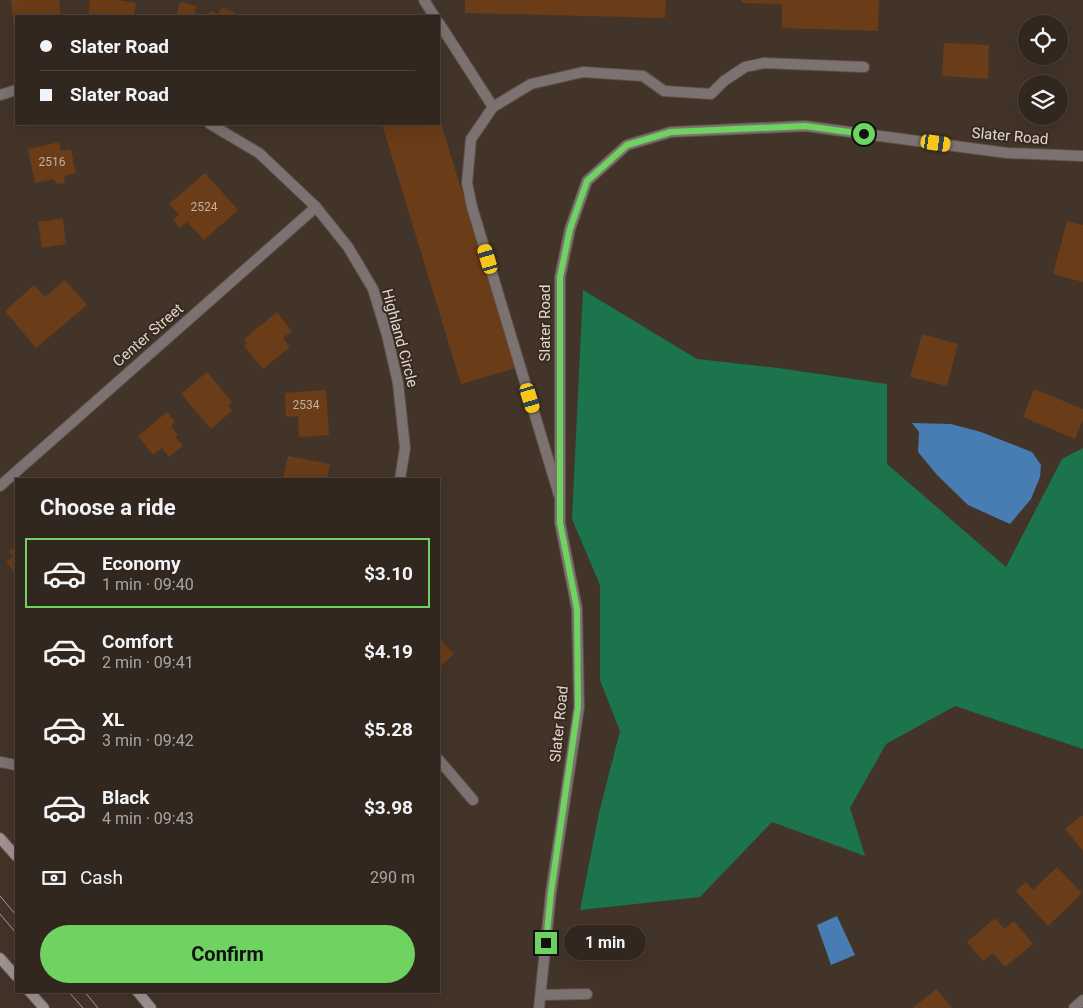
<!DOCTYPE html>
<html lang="en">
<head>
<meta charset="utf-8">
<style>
	:root { --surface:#32271f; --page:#3a2f28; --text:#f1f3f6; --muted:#a8a5a4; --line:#4d443d; --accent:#6ed361 }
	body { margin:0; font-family:Roboto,sans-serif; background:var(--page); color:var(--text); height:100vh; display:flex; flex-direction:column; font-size:19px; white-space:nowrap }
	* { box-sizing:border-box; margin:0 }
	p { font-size:16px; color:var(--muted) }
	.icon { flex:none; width:28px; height:28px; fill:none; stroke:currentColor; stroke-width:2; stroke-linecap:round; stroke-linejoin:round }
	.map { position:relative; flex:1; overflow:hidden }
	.side { position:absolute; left:15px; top:478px; width:425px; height:515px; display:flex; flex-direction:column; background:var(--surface); border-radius:0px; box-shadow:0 5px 20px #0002,0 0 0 1px var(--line) }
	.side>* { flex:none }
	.hud { position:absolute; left:15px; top:15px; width:425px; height:110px; border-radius:0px; box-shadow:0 5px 20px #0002,0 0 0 1px var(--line); display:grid; align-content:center; height:110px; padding:0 25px; background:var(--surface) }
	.fabs { position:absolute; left:1018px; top:15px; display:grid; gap:10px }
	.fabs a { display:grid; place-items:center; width:50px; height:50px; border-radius:50%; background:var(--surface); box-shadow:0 5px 20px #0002,0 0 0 1px var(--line); font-size:25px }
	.end { position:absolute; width:22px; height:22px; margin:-11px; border:6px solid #6ed361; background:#111; box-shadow:0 0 0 2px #111 }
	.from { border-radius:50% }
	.bubble { position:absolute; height:35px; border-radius:18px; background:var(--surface); box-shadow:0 5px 20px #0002,0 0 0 1px var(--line); font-size:16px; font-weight:700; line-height:35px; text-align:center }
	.car { position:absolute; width:15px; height:30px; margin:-15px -8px; border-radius:6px; box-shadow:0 0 4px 1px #0007; background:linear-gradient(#f5c518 24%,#345 0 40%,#f5c518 0 76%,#345 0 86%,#f5c518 0) }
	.hud b { display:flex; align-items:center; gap:18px; height:48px; font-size:19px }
	.hud b+b { border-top:1px solid var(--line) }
	.hud i { width:12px; height:12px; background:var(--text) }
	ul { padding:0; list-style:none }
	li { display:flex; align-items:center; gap:15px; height:70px; margin:0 10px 8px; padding:0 15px; border:2px solid transparent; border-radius:0px }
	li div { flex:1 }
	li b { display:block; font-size:19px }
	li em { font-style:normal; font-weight:700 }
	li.selected { border-color:var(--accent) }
	li>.icon { width:45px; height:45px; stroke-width:1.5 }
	h2 { padding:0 25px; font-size:22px; line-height:60px }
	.pay { display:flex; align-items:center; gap:12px; height:55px; padding:0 25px; font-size:19px }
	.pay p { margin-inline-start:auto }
	.button { display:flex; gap:10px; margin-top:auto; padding:10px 25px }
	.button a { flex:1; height:58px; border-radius:30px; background:var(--accent); color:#111; font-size:20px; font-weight:700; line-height:58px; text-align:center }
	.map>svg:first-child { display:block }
	.forest { fill:#1c744d }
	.water { fill:#477db3 }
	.building { fill:#6a3c17 }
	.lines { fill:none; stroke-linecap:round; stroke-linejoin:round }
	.lane-casing { stroke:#5f5147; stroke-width:12 }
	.street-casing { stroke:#5f5147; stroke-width:12 }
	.secondary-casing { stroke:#5f5147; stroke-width:12 }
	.lane { stroke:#7c7271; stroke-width:10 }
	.street { stroke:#7c7271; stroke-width:10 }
	.secondary { stroke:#a29292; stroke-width:10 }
	.tram { stroke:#a89c95; stroke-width:1 }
	.route { stroke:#6ed361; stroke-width:6 }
	.labels { text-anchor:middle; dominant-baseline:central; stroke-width:4; stroke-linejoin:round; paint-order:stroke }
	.number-label { font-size:12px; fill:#c3b0a2 }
	.street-label { font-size:15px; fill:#e1d7d1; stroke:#382a1f }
</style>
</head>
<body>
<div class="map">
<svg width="1083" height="1008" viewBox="0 0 1083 1008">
	<rect width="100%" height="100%" fill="#433429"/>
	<path class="forest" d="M583 290 697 359 778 368 887 384V464L1006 567 1062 459 1083 448V749L955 706 886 744 850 808 865 856 772 822 700 897 580 910 599 813 620 731 600 680V585L572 519Z"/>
	<g class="water">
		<path d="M912 423 951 424 981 432 1032 452 1041 465 1040 477 1031 499 1010 524 968 505 937 475 918 452 919 432Z"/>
		<path d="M837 916 855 955 831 965 817 925Z"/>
	</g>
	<g class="building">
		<path d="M11 0H59L61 16H16V27H14Z"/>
		<path d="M90 0H118L136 3 134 16H88Z"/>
		<path d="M465 0H666L665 18 465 13Z"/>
		<path d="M740 0H879L878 31 782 28V4L743 3Z"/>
		<path d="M180 2 196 6 194 16H176Z"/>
		<path d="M222 7 235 13 234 16H208L211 11 218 14Z"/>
		<path d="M944 43 989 45 988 79 942 76Z"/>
		<path d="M439 117 516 368 461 384 382 124H439Z"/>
		<path d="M59 142 61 151 71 149 76 173 64 176 65 183 56 184 54 179 35 183 28 149Z"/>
		<path d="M205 173 238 210 204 240 187 222 180 228 173 220 179 215 169 204Z"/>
		<path d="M63 218 66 244 42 248 38 222Z"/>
		<path d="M1067 221 1083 225V282L1053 274Z"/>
		<path d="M65 280 87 305 36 348 5 311 34 285 45 297Z"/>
		<path d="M277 312 292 331 283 338 290 347 263 369 244 346 247 343 244 339Z"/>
		<path d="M922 334 958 344 947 386 910 377Z"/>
		<path d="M207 372 232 402 228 405 232 411 211 429 181 394Z"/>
		<path d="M1034 389 1083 409V420L1075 439 1023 417Z"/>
		<path d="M326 390 329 435 299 437 298 416 286 417 285 393Z"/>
		<path d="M167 412 175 422 171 426 178 435 175 437 183 446 169 457 162 448 153 455 138 436Z"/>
		<path d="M288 456 330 464 327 479 283 478Z"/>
		<path d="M16 546V575L6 562 13 556 9 551Z"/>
		<path d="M439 638 454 654 439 668Z"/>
		<path d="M1082 815 1083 817V851L1065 829Z"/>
		<path d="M1057 867 1082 893 1048 926 1016 891 1026 882 1033 890Z"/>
		<path d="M995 918 1004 929 1014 921 1033 944 1005 967 993 953 983 961 967 942Z"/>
		<path d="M936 989 952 1008H913Z"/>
	</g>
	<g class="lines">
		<g class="lane-casing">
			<g id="lane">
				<path d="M424 0 434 16"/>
				<path d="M439 23 493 107"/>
				<path d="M559 495 472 207 467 183 471 139 493 107 531 84 583 72 643 76 664 91 711 94 724 81 745 67 764 63 864 67"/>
				<path d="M541 995 587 994"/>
			</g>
		</g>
		<g class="street-casing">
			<g id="street">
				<path d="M0 95 16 90"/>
				<path d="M210 124 259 153 316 207 348 247 373 289 387 335 398 383 405 448 400 479"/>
				<path d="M0 486 316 207"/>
				<path d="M439 760 473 800"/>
				<path d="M0 762 16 765"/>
				<path d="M539 1008 551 892 579 707 577 609 560 523V277L570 229 587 181 627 145 671 132 805 126 1007 153 1083 156"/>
				<path d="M1074 1008 1083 1000"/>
			</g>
		</g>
		<g class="secondary-casing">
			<g id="secondary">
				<path d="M0 838 16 856"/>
				<path d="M0 958 16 976"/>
				<path d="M29 991 44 1008"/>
				<path d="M137 991 151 1008"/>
			</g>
		</g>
		<use href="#lane" class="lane"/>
		<use href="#street" class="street"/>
		<use href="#secondary" class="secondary"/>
		<g class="tram">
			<path d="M0 896 16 915"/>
			<path d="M0 914 16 933"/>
			<path d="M68 991 83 1008"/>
			<path d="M84 991 98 1008"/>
		</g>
	</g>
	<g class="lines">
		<path class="route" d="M546 943 551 892 578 707 577 609 560 523V277L570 229 587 181 627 145 671 132 805 126 864 134"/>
	</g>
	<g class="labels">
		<g class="number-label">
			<text x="52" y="162">2516</text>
			<text x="204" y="207">2524</text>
			<text x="306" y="405">2534</text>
		</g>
		<g class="street-label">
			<text transform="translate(1010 136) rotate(5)">Slater Road</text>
			<text transform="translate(545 323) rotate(-90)">Slater Road</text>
			<text transform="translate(148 335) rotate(-41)">Center Street</text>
			<text transform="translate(400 338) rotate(75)">Highland Circle</text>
			<text transform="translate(559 724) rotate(-84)">Slater Road</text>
		</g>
	</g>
</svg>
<div class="fabs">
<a><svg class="icon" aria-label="locate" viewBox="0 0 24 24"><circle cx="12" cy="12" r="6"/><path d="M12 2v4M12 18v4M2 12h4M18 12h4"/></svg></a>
<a><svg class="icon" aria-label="layers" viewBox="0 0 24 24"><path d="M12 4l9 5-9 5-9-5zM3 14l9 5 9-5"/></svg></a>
</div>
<i class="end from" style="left:864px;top:134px"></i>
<i class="end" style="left:546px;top:943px"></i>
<div class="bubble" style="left:564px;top:925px;width:82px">1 min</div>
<i class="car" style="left:936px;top:143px;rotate:98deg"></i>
<i class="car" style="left:488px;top:259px;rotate:343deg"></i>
<i class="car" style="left:530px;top:398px;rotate:163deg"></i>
<div class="hud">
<b><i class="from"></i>Slater Road</b>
<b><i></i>Slater Road</b>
</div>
<section class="side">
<h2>Choose a ride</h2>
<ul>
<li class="selected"><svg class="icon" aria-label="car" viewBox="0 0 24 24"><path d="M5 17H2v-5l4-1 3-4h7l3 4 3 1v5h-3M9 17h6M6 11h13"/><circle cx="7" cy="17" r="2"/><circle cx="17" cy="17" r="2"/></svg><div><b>Economy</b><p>1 min · 09:40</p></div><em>$3.10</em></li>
<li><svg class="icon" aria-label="car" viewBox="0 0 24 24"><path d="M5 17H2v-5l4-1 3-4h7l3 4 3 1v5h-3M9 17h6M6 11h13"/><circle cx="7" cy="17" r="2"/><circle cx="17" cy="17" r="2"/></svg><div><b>Comfort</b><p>2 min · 09:41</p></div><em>$4.19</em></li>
<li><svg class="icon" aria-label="car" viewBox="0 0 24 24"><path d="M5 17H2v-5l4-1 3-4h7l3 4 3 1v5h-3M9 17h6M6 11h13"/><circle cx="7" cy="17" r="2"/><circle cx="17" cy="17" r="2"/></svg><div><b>XL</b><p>3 min · 09:42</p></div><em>$5.28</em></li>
<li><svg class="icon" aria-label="car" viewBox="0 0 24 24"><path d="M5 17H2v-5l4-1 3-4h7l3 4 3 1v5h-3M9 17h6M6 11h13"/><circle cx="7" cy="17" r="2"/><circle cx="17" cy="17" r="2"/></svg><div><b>Black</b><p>4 min · 09:43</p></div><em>$3.98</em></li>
</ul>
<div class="pay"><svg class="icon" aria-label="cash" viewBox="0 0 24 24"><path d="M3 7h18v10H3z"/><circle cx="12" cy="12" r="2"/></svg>Cash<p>290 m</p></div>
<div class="button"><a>Confirm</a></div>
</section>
</div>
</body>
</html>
